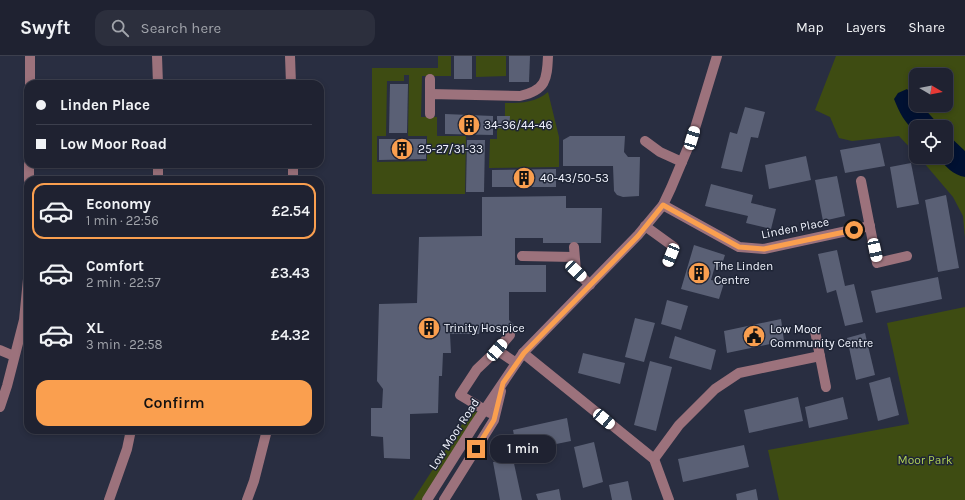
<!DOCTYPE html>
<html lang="en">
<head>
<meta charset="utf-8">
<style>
	:root { --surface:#1f2231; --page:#2c2f3d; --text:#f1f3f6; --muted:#a1a4ab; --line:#3c3f4d; --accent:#fa9f4f }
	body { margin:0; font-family:Karla,sans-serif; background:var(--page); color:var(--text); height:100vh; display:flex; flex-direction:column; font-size:15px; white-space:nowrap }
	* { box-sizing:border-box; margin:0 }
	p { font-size:13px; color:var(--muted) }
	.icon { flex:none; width:22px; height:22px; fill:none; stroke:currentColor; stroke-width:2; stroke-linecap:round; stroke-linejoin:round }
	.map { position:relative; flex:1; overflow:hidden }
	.drawer { position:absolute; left:24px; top:120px; width:300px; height:258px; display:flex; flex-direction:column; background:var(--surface); border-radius:12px; box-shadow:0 2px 6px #0003,0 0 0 1px var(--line) }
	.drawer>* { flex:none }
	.guide { position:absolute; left:24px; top:24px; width:300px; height:88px; border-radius:12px; box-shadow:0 2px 6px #0003,0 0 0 1px var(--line); display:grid; align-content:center; height:88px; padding:0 12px; background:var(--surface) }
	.needle { width:26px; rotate:100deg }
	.tools { position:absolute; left:909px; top:12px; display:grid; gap:8px }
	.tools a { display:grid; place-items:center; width:44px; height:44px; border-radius:8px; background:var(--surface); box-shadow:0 2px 6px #0003,0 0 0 1px var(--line); font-size:20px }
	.end { position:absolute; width:18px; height:18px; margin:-9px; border:5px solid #fa9f4f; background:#111; box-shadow:0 0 0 2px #111 }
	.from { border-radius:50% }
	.bubble { position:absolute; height:28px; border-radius:12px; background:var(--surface); box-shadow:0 2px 6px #0003,0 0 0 1px var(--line); font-size:13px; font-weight:600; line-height:28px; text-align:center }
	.car { position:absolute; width:12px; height:24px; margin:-12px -6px; border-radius:5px; box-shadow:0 0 3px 1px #0007; background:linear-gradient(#fff 24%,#345 0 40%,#fff 0 76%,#345 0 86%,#fff 0) }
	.guide b { display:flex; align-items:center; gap:14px; height:38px; font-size:15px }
	.guide b+b { border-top:1px solid var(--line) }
	.guide i { width:10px; height:10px; background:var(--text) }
	ul { padding:7px 0 0; list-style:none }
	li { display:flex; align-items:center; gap:12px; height:56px; margin:0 8px 6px; padding:0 4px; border:2px solid transparent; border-radius:12px }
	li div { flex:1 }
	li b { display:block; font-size:15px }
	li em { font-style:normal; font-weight:600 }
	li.selected { border-color:var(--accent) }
	li>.icon { width:36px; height:36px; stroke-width:1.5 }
	.action { display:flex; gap:8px; margin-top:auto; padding:8px 12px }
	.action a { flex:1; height:46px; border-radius:12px; background:var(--accent); color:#111; font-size:16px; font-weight:600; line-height:46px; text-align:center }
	header { display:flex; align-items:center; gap:24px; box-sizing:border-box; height:56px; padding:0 20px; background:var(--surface); border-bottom:1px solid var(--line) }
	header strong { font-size:19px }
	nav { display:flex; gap:22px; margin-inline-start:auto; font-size:14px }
	.search { width:280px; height:36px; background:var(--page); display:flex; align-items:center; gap:10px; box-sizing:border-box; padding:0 14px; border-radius:12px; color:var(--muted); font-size:15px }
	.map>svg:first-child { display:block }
	.green { fill:#3e4c12; fill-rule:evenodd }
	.water { fill:#001132 }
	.building { fill:#5a6075 }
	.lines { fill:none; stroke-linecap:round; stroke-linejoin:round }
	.minor { stroke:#9c727c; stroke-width:10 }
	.route { stroke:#fa9f4f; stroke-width:5 }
	.labels { text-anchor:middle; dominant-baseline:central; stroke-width:3; stroke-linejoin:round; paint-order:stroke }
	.poi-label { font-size:12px; fill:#f1f4fe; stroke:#1f2536; text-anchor:start }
	.street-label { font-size:12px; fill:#f1f4fe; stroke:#1f2536 }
	.park-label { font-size:12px; fill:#adcd54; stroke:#1f2536 }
</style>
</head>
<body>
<header>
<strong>Swyft</strong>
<div class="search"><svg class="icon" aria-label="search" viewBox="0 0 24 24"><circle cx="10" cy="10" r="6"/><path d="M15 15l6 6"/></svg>Search here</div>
<nav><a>Map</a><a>Layers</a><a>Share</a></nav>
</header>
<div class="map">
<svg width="965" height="444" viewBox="0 0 965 444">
	<rect width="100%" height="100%" fill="#292e41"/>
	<g class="green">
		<path d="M438 0H451V20H422L421 61H437V80H466L465 138H372V12H438ZM404 19H409L408 80H427V105L377 106V80H386L387 25H404Z"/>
		<path d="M476 0H506V20L476 21Z"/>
		<path d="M836 0H965V182L963 160 953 141 919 101H946V71H916V98L899 80 852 85 839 82 830 61 815 54ZM916 19H946V49H916Z"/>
		<path d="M548 36 559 81V111L489 112 490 83H497V72L509 73V61L505 60V47C521 47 535 47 548 36Z"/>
		<path d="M965 251V444H779L768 394 909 368 887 267Z"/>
		<path d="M472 353 481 359 427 444H413Z"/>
	</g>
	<g class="water">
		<path d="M907 33 916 44V49H921L941 71H916V77C904 65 900 58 894 43L898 37Z"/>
		<path d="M946 77 965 95V121C953 119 945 110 938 101H946Z"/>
	</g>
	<g class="building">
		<rect x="454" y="0" width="18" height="23"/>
		<path d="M509 0H530L529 26H509Z"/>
		<path d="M390 28H408L407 77H389Z"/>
		<path d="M745 51 765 56 758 82 751 81 742 116 721 112 730 76 737 78Z"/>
		<path d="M445 58 493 60V79L445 78Z"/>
		<path d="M497 60H510L509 73 497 72Z"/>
		<path d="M570 80H625L624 96 628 101H640L639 140 623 141 617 139 614 135 613 110H563V84Z"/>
		<path d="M379 83H426V103L379 104Z"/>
		<path d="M467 84H485L484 136H466Z"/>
		<path d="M880 87 885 110 845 117 840 94Z"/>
		<path d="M806 100 811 124 769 133 765 109Z"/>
		<path d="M911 107 919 148 897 152 890 111Z"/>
		<path d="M556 113V131H492V114Z"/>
		<path d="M837 120 845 160 823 165 815 124Z"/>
		<path d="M711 128 753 139 751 147 776 153 771 173 746 167 748 160 705 150Z"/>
		<path d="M946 139 959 212 938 216 925 144Z"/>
		<path d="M566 140V152H602L601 187H543V182H515V209H546V236H509V264L519 274 512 281 503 270H480L479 278H450L451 297H443L442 320H439L438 357 410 358V403L384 402 383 381 371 380V352H382L383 333 377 325 379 248 417 247 419 181 482 180V141Z"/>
		<path d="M694 189 725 199 721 211 715 210 711 224 724 227 719 243 681 233Z"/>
		<path d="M837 194 845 230 854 228 863 266 845 270 836 234 827 237 818 198Z"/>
		<path d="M938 221 942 243 876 257 871 235Z"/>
		<path d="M667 244 688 250 681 274 661 268Z"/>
		<path d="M635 262 655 267 644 306 625 301Z"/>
		<path d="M781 263 784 285 727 297 724 275Z"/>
		<path d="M865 277 875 319 856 324 847 282Z"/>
		<path d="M675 280 716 294 711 314 669 302Z"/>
		<path d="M583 297 625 307 620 328 578 317Z"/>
		<path d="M650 305 672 311 656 375 634 369Z"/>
		<path d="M890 321 899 359 878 365 869 327Z"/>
		<path d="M798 341 803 365 749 377 744 354Z"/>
		<path d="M843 341 848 363 809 372 805 351Z"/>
		<path d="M567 362 571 385 517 396 513 374Z"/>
		<path d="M594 386 603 426 583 432 574 391Z"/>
		<path d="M744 389 749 411 683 426 678 403Z"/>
		<path d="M513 403 522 444H500L493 406Z"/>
		<path d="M628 425 632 444H612L609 429Z"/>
		<path d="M559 433 561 444H538L536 438Z"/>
		<path d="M756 433 758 444H737L736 438Z"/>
	</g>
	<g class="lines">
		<g class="minor">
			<path d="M157 0 158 28"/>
			<path d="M290 0 291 28"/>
			<path d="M30 28V0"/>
			<path d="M430 38V23"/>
			<path d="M430 58V38L520 40C546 34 547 24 548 0"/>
			<path d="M645 85 660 96 682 106"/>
			<path d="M158 108V124"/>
			<path d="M293 108V124"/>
			<path d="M29 124V108"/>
			<path d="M861 125 877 207 907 200"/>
			<path d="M663 149 739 191 764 193 870 170"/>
			<path d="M645 170 674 191 668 206"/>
			<path d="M574 191 576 215 590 229"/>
			<path d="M522 200 574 201"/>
			<path d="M815 275 826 331"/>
			<path d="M0 294 14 300"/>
			<path d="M497 294 510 279"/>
			<path d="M523 297 654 403 669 444"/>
			<path d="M0 351 7 330 24 264 28 223"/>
			<path d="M490 357 460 339 477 313 497 294 516 307"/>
			<path d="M654 403 679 369 715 333 739 317 820 300"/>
			<path d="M109 444 127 393 131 374"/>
			<path d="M247 444 254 425 267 374"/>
			<path d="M427 444 475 368 523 297 638 179 663 149 671 132 692 82 717 0"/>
			<path d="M444 444 494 364 501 335"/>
		</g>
	</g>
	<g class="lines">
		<path class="route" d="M476 393 494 364 503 327 524 297 638 180 663 149 739 191 764 193 854 174"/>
	</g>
	<defs>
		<g id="building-disc" transform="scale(1.15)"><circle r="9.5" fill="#fa9f4f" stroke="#1f2536"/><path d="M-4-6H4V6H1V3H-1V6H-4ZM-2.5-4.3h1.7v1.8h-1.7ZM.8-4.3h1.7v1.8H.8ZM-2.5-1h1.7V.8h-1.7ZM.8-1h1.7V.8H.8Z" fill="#111"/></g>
		<g id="civic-disc" transform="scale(1.15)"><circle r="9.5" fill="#fa9f4f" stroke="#1f2536"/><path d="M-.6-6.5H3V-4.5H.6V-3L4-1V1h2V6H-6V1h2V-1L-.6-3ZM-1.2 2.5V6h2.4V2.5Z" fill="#111"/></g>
	</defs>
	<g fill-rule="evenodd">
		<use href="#building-disc" x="469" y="69"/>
		<use href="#building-disc" x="402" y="93"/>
		<use href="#building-disc" x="524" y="122"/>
		<use href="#building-disc" x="699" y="217"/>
		<use href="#building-disc" x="429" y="272"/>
		<use href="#civic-disc" x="754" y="280"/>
	</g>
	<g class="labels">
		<g class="poi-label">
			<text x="484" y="69">34-36/44-46</text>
			<text x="418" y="93">25-27/31-33</text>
			<text x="540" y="122">40-43/50-53</text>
			<text x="714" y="210">The Linden<tspan x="714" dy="14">Centre</tspan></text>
			<text x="444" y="272">Trinity Hospice</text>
			<text x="770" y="273">Low Moor<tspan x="770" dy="14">Community Centre</tspan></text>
		</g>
		<g class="street-label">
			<text transform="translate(795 172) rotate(-11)">Linden Place</text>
			<text transform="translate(454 378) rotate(-57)">Low Moor Road</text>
		</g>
		<g class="park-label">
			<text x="925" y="404">Moor Park</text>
		</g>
	</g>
</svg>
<div class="tools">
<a><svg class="needle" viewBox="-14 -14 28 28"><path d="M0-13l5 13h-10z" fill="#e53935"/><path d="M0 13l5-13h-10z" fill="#a1a4ab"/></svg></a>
<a><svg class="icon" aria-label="locate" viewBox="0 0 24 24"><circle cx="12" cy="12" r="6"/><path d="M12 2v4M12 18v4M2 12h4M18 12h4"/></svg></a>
</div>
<i class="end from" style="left:854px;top:174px"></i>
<i class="end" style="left:476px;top:393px"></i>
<div class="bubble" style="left:490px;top:379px;width:66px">1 min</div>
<i class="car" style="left:692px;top:82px;rotate:17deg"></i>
<i class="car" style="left:875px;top:194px;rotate:168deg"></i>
<i class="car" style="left:671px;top:199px;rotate:202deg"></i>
<i class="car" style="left:576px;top:215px;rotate:134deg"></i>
<i class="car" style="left:497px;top:294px;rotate:41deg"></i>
<i class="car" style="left:604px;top:363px;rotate:130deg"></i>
<div class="guide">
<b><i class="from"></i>Linden Place</b>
<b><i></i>Low Moor Road</b>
</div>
<section class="drawer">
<ul>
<li class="selected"><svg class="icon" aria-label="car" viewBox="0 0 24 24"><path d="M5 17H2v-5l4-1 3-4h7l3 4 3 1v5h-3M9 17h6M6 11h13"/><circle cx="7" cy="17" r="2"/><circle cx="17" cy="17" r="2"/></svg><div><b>Economy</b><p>1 min · 22:56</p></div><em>£2.54</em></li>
<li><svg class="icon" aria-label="car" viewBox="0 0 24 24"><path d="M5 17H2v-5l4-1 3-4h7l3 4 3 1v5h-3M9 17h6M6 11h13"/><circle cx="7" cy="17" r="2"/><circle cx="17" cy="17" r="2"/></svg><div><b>Comfort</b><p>2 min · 22:57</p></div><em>£3.43</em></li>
<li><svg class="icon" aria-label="car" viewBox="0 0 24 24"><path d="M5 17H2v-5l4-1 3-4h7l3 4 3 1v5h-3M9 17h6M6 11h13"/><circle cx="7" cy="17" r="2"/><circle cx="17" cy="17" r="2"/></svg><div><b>XL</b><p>3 min · 22:58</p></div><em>£4.32</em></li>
</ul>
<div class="action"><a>Confirm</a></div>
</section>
</div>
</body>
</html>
